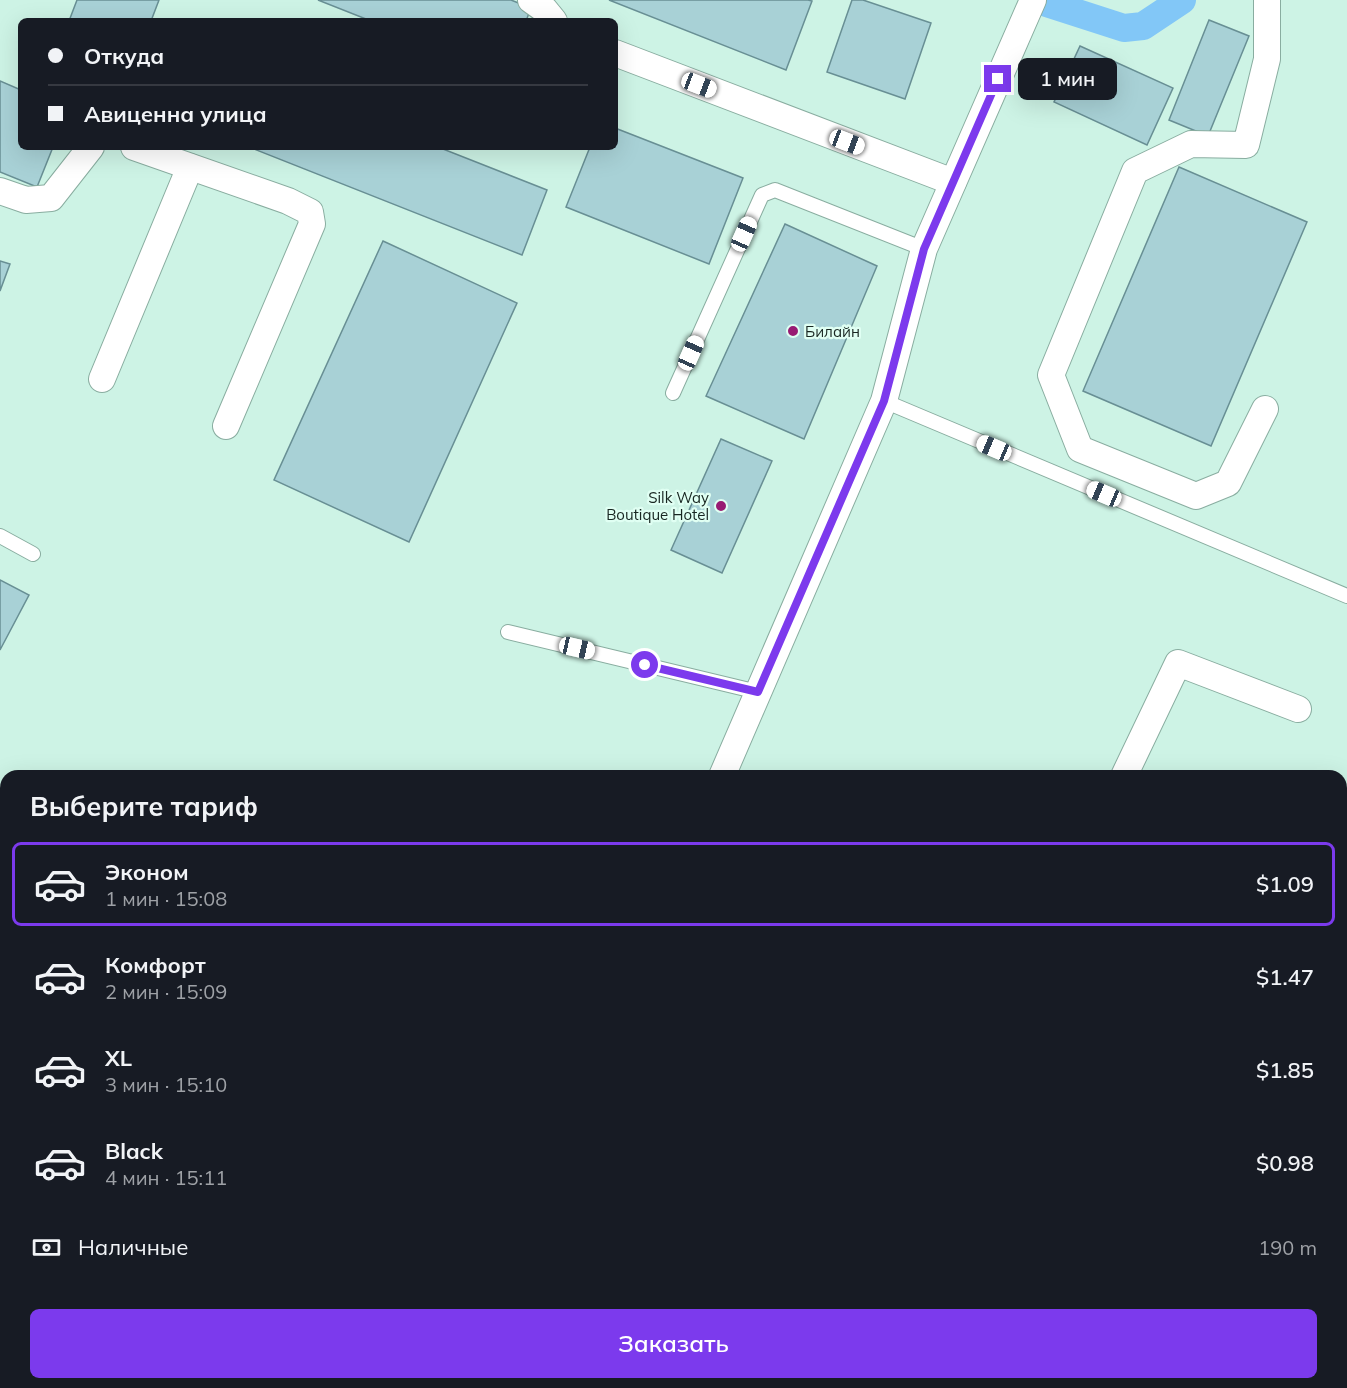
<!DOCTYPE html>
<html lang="ru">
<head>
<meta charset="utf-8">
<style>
	:root { --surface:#171b24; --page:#242831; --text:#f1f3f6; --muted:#9ea1a6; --line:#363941; --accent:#7c3aed }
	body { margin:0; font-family:Mulish,sans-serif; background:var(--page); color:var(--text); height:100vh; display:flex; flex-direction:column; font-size:22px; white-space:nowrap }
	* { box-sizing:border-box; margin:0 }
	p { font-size:20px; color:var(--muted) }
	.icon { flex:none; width:33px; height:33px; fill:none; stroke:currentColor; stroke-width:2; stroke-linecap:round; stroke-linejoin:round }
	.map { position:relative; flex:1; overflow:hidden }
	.panel { position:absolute; left:0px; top:770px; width:1347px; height:620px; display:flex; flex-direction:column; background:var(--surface); border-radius:18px 18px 0 0; box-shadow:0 6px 24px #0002 }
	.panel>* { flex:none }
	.banner { position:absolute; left:18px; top:18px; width:600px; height:132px; border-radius:9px; box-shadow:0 6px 24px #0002; display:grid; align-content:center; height:132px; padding:0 30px; background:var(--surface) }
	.end { position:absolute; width:27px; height:27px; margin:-14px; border:8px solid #7c3aed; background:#fff; box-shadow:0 0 0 3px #fff }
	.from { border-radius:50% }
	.bubble { position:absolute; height:42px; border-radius:9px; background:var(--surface); box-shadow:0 6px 24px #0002; font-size:20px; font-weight:600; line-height:42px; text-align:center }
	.car { position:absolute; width:18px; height:36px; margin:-18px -9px; border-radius:8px; box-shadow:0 0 4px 2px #0007; background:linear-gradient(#fff 24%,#345 0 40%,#fff 0 76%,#345 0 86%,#fff 0) }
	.banner b { display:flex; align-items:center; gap:21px; height:57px; font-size:22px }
	.banner b+b { border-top:2px solid var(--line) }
	.banner i { width:15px; height:15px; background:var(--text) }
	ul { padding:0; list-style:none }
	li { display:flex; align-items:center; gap:18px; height:84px; margin:0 12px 9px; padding:0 18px; border:3px solid transparent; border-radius:9px }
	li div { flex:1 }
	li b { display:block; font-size:22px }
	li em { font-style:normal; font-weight:600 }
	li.on { border-color:var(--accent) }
	li>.icon { width:54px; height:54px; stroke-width:1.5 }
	h2 { padding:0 30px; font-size:27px; line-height:72px }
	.pay { display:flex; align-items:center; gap:15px; height:66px; padding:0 30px; font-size:22px }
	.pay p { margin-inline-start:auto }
	.button { display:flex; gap:12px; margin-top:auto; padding:12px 30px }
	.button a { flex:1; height:69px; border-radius:9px; background:var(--accent); color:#fff; font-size:24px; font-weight:600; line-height:69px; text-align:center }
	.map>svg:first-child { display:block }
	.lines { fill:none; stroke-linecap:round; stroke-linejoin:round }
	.canal { stroke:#82c7f7; stroke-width:28 }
	.building { fill:#a8d1d6; stroke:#688f94; stroke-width:1.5 }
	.lane-casing { stroke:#89ada0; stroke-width:16 }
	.street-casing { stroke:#89ada0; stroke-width:28 }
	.lane { stroke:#fff; stroke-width:14 }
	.street { stroke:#fff; stroke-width:26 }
	.route { stroke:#7c3aed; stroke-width:8 }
	.poi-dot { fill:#981b73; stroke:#e0fff3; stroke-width:2 }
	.labels { text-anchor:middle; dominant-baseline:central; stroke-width:4.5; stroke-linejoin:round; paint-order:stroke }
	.poi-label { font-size:15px; fill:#182621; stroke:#e0fff3; text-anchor:start }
</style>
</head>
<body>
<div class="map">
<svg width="1347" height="1388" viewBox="0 0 1347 1388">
	<rect width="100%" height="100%" fill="#cdf3e5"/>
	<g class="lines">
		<path class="canal" d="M1037 0 1124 28 1143 26 1182 0"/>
	</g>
	<g class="building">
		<path d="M77 0H159L151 21H69Z"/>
		<path d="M318 0H511L531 8 526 21H371Z"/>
		<path d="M609 0H808L812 1 786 70Z"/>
		<path d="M852 0H863L931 23 905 99 827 72Z"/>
		<path d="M1209 20 1249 36 1208 136 1169 120Z"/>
		<path d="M1080 46 1173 88 1147 145 1054 102Z"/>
		<path d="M0 81 21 90V147H53L37 187 0 172Z"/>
		<path d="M615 128 743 178 709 264 566 207 590 147H615Z"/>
		<path d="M249 147H438L547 190 522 255Z"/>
		<path d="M1179 167 1307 222 1211 446 1083 391Z"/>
		<path d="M785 224 877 266 804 439 706 396Z"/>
		<path d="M383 241 517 303 409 542 274 480Z"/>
		<path d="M0 261 10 264 0 291Z"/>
		<path d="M721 439 772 461 722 573 671 550Z"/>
		<path d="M0 580 29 595 0 650Z"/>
		<path d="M298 1383H411L408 1388H294Z"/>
		<path d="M644 1383H711L708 1388H641Z"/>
		<path d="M769 1383H839L847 1388H766Z"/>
	</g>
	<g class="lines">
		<g class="lane-casing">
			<g id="lane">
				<path d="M673 393 762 195 775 190 924 249"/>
				<path d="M884 401 1347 596"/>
				<path d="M0 536 33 554"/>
				<path d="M508 632 758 692"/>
				<path d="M0 1105 6 1108"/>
			</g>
		</g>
		<g class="street-casing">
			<g id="street">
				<path d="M531 0 545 10 554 21"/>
				<path d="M615 53 953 182"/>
				<path d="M134 147 288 201 310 212 312 224 226 426"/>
				<path d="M0 191 26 200 51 198 91 147"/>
				<path d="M102 379 190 167"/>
				<path d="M1265 409 1228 483 1196 496 1080 449 1051 375 1135 171 1191 144 1246 145 1267 59V0"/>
				<path d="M722 776 884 401 924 249 1033 0"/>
				<path d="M1124 776 1178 663 1298 709"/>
				<path d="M919 1383 928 1388"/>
				<path d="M1070 1383 1079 1388"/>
				<path d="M488 1388 490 1383"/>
			</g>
		</g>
		<use href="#lane" class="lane"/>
		<use href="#street" class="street"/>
	</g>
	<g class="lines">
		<path class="route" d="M645 665 758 692 884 401 924 249 998 79"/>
	</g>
	<g class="poi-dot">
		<circle cx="793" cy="331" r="6"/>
		<circle cx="721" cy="506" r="6"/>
	</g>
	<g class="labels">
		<g class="poi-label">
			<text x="805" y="331">Билайн</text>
			<text x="709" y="497" text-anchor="end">Silk Way<tspan x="709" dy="17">Boutique Hotel</tspan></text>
		</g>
	</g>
</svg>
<i class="end from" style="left:645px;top:665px"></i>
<i class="end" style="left:998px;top:79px"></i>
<div class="bubble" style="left:1018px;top:58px;width:99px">1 мин</div>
<i class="car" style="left:699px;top:85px;rotate:111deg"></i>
<i class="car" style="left:847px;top:142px;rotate:111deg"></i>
<i class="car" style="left:744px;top:234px;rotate:24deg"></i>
<i class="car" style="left:691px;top:353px;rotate:24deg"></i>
<i class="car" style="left:994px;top:448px;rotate:293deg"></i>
<i class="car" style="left:1104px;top:494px;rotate:293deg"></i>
<i class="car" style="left:577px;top:648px;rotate:103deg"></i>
<div class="banner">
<b><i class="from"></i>Откуда</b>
<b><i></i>Авиценна улица</b>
</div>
<section class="panel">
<h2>Выберите тариф</h2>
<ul>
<li class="on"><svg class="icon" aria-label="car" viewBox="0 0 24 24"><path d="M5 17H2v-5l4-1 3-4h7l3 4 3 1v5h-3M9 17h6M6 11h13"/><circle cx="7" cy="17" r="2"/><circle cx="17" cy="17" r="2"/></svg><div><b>Эконом</b><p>1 мин · 15:08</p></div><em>$1.09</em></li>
<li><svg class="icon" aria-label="car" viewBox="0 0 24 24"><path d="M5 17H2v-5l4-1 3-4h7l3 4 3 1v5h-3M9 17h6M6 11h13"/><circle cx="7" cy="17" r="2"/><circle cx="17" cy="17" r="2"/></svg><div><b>Комфорт</b><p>2 мин · 15:09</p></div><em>$1.47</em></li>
<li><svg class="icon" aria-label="car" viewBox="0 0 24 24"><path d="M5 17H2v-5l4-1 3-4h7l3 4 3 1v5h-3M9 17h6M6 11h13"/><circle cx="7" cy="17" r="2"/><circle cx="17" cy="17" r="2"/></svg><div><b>XL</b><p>3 мин · 15:10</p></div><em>$1.85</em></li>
<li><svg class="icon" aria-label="car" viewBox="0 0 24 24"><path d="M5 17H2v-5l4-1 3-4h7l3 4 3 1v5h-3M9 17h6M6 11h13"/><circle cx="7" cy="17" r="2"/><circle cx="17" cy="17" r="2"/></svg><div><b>Black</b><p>4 мин · 15:11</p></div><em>$0.98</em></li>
</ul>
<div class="pay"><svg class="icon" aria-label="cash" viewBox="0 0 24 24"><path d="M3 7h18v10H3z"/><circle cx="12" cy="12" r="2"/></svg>Наличные<p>190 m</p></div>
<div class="button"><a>Заказать</a></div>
</section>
</div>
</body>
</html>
